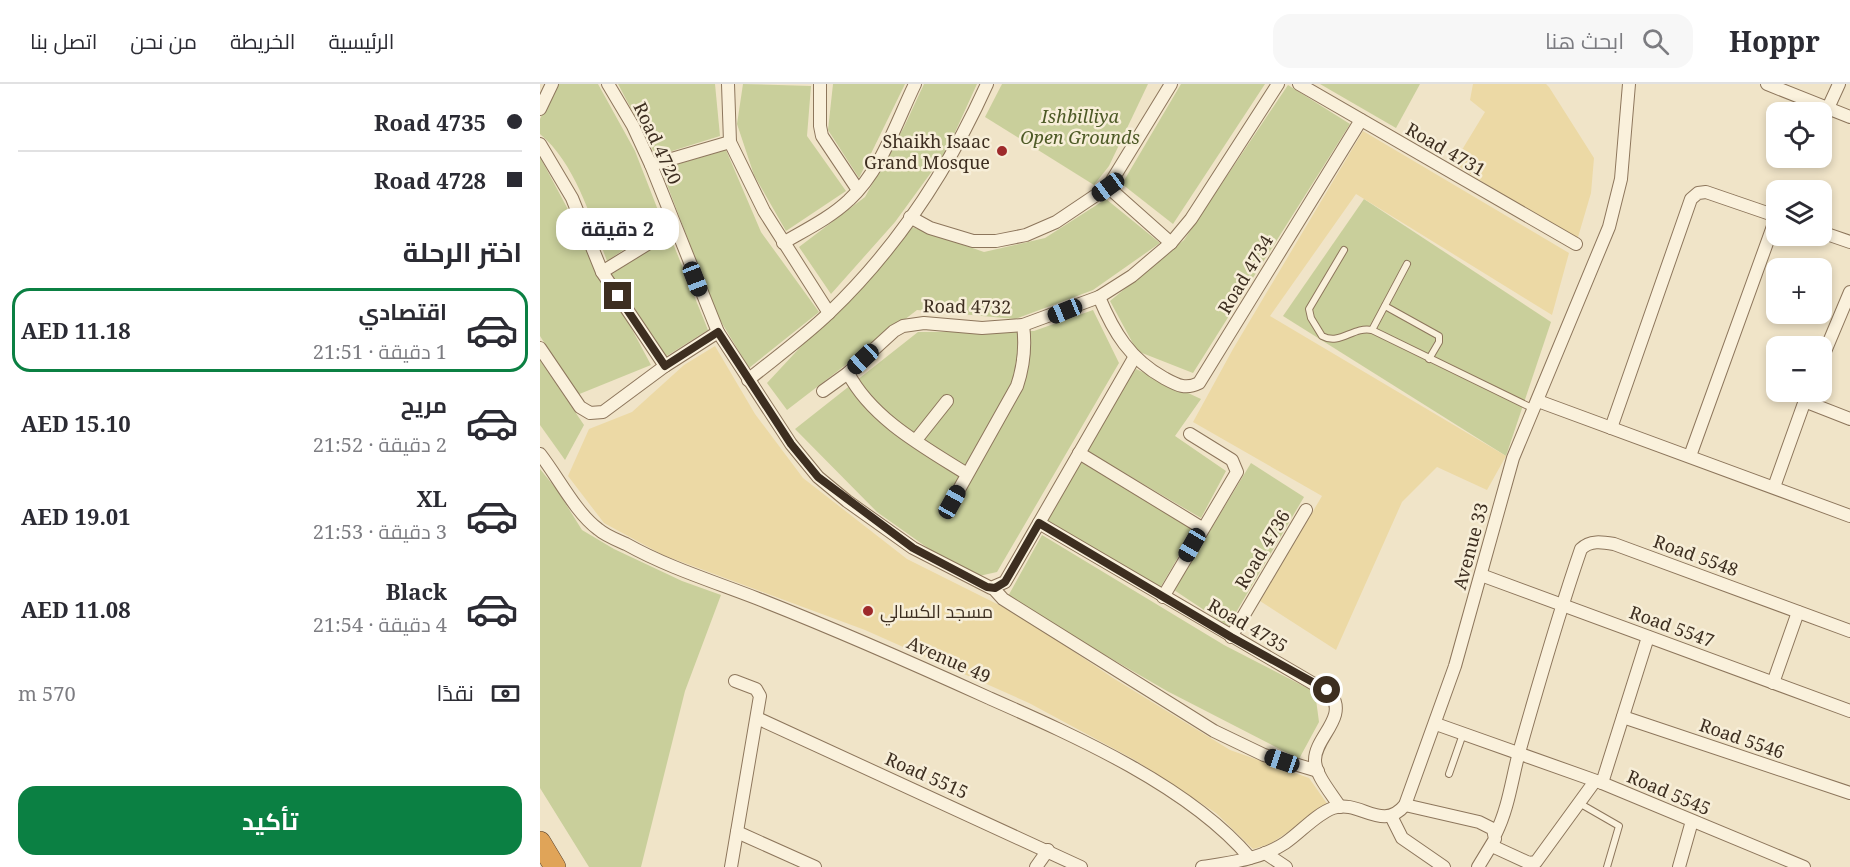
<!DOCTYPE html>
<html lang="ar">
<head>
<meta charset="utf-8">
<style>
	:root { --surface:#fff; --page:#f7f7f7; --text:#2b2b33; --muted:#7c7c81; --line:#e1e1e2; --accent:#0b8043 }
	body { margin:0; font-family:"Noto Serif",Cairo,serif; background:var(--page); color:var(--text); direction:rtl; height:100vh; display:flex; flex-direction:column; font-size:22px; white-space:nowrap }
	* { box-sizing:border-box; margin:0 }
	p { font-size:20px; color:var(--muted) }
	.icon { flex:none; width:33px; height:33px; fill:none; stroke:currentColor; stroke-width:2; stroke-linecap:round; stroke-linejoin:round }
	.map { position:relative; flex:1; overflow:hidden; direction:ltr }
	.side { display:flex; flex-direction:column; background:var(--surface); width:540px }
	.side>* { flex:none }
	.hud { display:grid; align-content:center; height:132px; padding:0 18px; background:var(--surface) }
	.buttons { position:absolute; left:1226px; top:18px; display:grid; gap:12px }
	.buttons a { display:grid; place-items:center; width:66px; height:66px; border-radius:12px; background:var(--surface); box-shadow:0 3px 9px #0003; font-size:30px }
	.end { position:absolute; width:27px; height:27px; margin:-14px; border:8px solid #3d2e20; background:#fff; box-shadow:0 0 0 3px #fff }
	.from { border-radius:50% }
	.bubble { position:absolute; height:42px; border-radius:18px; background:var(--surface); box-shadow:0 3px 9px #0003; font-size:20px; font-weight:700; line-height:42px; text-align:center; direction:rtl }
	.car { position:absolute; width:18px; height:36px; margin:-18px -9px; border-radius:8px; box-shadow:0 0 4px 2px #0007; background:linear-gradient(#222 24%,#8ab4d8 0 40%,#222 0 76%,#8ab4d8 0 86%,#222 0) }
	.hud b { display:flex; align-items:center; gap:21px; height:57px; font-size:22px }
	.hud b+b { border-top:2px solid var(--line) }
	.hud i { width:15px; height:15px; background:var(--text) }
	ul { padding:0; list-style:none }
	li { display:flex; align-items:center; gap:18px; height:84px; margin:0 12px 9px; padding:0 6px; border:3px solid transparent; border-radius:18px }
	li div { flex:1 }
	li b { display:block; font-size:22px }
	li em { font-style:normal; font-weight:700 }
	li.active { border-color:var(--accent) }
	li>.icon { width:54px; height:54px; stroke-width:1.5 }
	h2 { padding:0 18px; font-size:27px; line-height:72px }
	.pay { display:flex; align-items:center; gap:15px; height:66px; padding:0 18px; font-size:22px }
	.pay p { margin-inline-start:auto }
	.cta { display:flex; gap:12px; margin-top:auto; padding:12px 18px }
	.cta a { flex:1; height:69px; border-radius:18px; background:var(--accent); color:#fff; font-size:24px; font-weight:700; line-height:69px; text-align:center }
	header { display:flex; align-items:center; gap:36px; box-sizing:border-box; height:84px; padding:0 30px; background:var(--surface); border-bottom:2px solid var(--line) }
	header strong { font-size:28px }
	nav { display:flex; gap:33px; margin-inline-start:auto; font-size:21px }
	.search { width:420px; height:54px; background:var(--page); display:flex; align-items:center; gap:15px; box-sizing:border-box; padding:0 21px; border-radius:18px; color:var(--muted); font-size:22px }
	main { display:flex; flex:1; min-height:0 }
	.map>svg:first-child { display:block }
	.green { fill:#c9cf9b }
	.sand { fill:#ecd9a5 }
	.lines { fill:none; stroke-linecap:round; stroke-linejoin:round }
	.lane-casing { stroke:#8d765c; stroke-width:8 }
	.street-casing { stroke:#8d765c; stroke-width:14 }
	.highway-casing { stroke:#5b4430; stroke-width:22 }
	.lane { stroke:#faf1dc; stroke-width:6 }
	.street { stroke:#faf1dc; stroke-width:12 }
	.highway { stroke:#e0a458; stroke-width:21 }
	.route { stroke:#3d2e20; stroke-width:8 }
	.poi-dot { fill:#9e2a2b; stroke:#f7eed8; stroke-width:2 }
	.labels { text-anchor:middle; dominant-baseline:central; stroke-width:5; stroke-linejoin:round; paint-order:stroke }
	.park-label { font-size:18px; font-style:italic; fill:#4d5a26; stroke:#f7eed8 }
	.poi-label { font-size:18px; fill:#3d2e20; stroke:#f7eed8; text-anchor:end }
	.street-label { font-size:18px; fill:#3d2e20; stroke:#f7eed8 }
</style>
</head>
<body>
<header>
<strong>Hoppr</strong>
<div class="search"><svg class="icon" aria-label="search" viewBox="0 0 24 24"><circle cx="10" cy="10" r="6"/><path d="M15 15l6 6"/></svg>ابحث هنا</div>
<nav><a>الرئيسية</a><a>الخريطة</a><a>من نحن</a><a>اتصل بنا</a></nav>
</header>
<main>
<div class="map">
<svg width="1310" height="783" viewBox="0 0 1310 783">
	<rect width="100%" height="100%" fill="#f0e4c8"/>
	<g class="green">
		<path d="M17 0H58L95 67 123 139 67 177C51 135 36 80 0 50V35Z"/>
		<path d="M78 0H175L180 52 116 72Z"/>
		<path d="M203 0 271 2 267 52 306 107 246 147 214 91 197 40Z"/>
		<path d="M293 0H365L319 94 288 46Z"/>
		<path d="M384 0H437L406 68 355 138 291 210 259 163 325 113 364 43Z"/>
		<path d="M462 0H608L569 82 554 101 445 33Z"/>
		<path d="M641 0H725L633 140 582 100Z"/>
		<path d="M780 0H880L856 44Z"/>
		<path d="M748 1 810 40 653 289 597 267 570 217 644 156Z"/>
		<path d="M186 66 221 148 279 228 209 284 177 231 121 85Z"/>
		<path d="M0 73 111 281 37 311 0 252Z"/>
		<path d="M566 115 620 159 553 206 475 235 377 226 247 326 227 299 372 143 444 168 505 154Z"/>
		<path d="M824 115 1011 238 966 372 743 232Z"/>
		<path d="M130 152 168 246 125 273 66 194Z"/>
		<path d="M553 226 579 279 457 488 430 494 337 428 255 345 378 248 494 247Z"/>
		<path d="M0 276 44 341 25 376 0 341Z"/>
		<path d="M596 285 661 315 635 352 686 387 661 434 542 364Z"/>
		<path d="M541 378 654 446 620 504 507 436Z"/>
		<path d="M711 379 764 413 688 542 634 506Z"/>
		<path d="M0 385 17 406 42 446 74 465 142 497 181 511 145 607 101 783H49L0 704Z"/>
		<path d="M502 451 684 561 775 608 779 638 759 675 627 607 467 514Z"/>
	</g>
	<g class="sand">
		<path d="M933 0H1006L1009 3 1054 74 1051 109 1036 160 914 79 945 28 930 16Z"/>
		<path d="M823 47 1029 169 1012 231 816 110 730 232 966 372 947 406 897 383 862 418 796 566 720 517 782 412 653 338 693 265Z"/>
		<path d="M175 262 215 330 263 394 367 475 481 532 573 594 690 666 769 694 788 721 730 760 713 765 676 729 595 676 489 619 325 546 123 471 64 439 28 392 49 345 92 328 144 281Z"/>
	</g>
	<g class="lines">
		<g class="lane-casing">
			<g id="lane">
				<path d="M804 166 769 225 771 234 782 252C800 262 813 242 832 246L992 324"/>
				<path d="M845 222 899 252V258L889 275"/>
				<path d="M832 246 867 180"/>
				<path d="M909 690 923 650"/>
				<path d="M1039 719 1079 742 1067 783"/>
			</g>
		</g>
		<g class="street-casing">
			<g id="street">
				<path d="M68 0 93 42 111 81 178 248 251 360 278 393 307 417 373 464 451 504 465 498 594 274"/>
				<path d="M188 0 190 58 224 127 289 229"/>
				<path d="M280 0V42L282 52 318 106"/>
				<path d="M759 0 1036 160"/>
				<path d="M1227 0 1310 33"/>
				<path d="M1288 24 1299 0"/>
				<path d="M0 25 12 0"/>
				<path d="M0 60 32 114 62 188 125 282"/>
				<path d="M111 81 190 58"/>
				<path d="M568 103 631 159"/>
				<path d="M370 133 390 144 433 157H456L486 151 516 138 568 103 631 0"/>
				<path d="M1281 148 1310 158"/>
				<path d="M243 159C265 146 290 134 309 116 341 87 356 39 375 0"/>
				<path d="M62 188 135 143"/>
				<path d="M559 213C574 249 590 275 624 294 637 301 645 306 659 299L821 36"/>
				<path d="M0 264 40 323 50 329 63 328 125 282 178 248"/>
				<path d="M1281 277 1310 208"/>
				<path d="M308 289C332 335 384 363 427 390"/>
				<path d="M208 296C235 274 264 253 289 229 356 165 409 84 447 0"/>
				<path d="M283 307 308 289 354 247 363 242 384 239 442 244 483 241 559 213 592 192 631 159 651 135 738 0"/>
				<path d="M998 317 1310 432"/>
				<path d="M1264 317 1310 335"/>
				<path d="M1071 344 1151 115 1158 109 1166 108 1236 132"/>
				<path d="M376 356 407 317"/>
				<path d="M539 369 662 444"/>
				<path d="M0 370C18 393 36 429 58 445 66 452 77 456 86 460 127 483 172 497 216 514 295 545 372 579 449 614 535 652 649 702 710 774"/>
				<path d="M1150 372 1236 134"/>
				<path d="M1234 403 1268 308"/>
				<path d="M412 418 477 302C484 281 486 263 483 241"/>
				<path d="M499 439 791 610C808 634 775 653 775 676 775 691 792 710 800 723"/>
				<path d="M941 491 1310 627"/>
				<path d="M453 504 463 515 674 647 724 671 778 687"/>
				<path d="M623 513 697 388 692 376 650 350"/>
				<path d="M691 553 766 426"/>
				<path d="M1233 599 1258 528"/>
				<path d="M1083 633 1310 709"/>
				<path d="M217 634 541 783"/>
				<path d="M896 640 1062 699 1264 783"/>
				<path d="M1062 699 1108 553"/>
				<path d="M865 721 939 738 953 745 955 755 938 783"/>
				<path d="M851 732 862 754 904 783"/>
				<path d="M197 748 275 783"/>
				<path d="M956 749C969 723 972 693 980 665 999 598 1018 531 1041 465 1050 456 1062 458 1074 460L1310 547"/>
				<path d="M952 762 989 779 996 778 1055 697"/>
				<path d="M725 769 746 783"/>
				<path d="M191 783 220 612 216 605 195 597"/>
				<path d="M496 783 508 766"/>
				<path d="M662 783C689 779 721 775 745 759 760 749 776 730 793 724 820 715 842 749 865 721L915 582 973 374 1069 143 1081 95 1089 0"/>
				<path d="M1139 783 1152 737"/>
			</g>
		</g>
		<g class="highway-casing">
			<path id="highway" d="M0 758 15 783"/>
		</g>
		<use href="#lane" class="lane"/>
		<use href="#street" class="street"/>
		<use href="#highway" class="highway"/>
	</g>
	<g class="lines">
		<path class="route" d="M78 212 125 282 178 248 251 360 278 393 373 464 447 503 455 504 465 498 499 439 691 553 787 606"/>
	</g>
	<g class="poi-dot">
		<circle cx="462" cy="67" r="6"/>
		<circle cx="328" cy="527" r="6"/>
	</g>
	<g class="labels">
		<g class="park-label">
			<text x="540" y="32">Ishbilliya<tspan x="540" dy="21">Open Grounds</tspan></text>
		</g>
		<g class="poi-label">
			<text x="450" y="57">Shaikh Isaac<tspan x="450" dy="21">Grand Mosque</tspan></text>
			<text x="340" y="527" text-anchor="start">مسجد الكسالي</text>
		</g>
		<g class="street-label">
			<text transform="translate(118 59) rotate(65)">Road 4720</text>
			<text transform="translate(906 65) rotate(30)">Road 4731</text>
			<text transform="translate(705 190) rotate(-59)">Road 4734</text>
			<text transform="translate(427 222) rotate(1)">Road 4732</text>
			<text transform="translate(930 462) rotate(-75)">Avenue 33</text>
			<text transform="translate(722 465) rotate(-59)">Road 4736</text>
			<text transform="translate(1156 471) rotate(20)">Road 5548</text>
			<text transform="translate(708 541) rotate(30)">Road 4735</text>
			<text transform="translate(1132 542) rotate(20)">Road 5547</text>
			<text transform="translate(409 575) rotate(24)">Avenue 49</text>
			<text transform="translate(1202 654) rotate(19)">Road 5546</text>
			<text transform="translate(387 691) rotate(24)">Road 5515</text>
			<text transform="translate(1129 708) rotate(23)">Road 5545</text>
		</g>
	</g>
</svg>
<div class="buttons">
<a><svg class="icon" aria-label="locate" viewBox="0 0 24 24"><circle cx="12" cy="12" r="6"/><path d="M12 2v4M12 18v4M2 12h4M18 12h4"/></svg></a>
<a><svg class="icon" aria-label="layers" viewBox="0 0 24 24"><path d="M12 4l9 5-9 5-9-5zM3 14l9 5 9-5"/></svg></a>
<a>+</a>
<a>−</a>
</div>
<i class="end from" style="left:787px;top:606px"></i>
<i class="end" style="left:78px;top:212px"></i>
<div class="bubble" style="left:16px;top:124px;width:123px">2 دقيقة</div>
<i class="car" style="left:568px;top:103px;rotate:234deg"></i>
<i class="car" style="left:155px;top:195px;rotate:159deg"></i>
<i class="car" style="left:525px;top:227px;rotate:248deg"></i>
<i class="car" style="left:323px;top:275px;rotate:227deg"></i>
<i class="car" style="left:412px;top:418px;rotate:29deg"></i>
<i class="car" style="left:652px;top:461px;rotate:210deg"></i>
<i class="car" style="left:742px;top:677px;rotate:289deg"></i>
</div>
<section class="side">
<div class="hud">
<b><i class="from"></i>Road 4735</b>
<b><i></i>Road 4728</b>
</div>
<h2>اختر الرحلة</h2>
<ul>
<li class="active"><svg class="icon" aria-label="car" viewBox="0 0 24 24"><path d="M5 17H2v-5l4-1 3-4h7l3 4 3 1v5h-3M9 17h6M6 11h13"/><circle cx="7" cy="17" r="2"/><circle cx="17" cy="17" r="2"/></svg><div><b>اقتصادي</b><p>1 دقيقة · 21:51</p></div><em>AED 11.18</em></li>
<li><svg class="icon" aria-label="car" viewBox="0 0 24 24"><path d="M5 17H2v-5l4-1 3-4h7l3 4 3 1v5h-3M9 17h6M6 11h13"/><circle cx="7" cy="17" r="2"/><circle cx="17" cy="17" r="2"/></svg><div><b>مريح</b><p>2 دقيقة · 21:52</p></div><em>AED 15.10</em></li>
<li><svg class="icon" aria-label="car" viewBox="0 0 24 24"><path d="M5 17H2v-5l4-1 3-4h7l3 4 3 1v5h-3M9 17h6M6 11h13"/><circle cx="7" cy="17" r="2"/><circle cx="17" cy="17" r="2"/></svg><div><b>XL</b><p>3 دقيقة · 21:53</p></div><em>AED 19.01</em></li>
<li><svg class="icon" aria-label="car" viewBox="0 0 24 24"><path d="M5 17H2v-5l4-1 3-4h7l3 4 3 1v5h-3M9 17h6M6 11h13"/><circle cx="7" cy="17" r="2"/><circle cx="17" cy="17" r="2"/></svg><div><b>Black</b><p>4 دقيقة · 21:54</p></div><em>AED 11.08</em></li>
</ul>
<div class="pay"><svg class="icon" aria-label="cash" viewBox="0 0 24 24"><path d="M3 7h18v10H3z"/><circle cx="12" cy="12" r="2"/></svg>نقدًا<p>570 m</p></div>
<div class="cta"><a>تأكيد</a></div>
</section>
</main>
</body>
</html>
